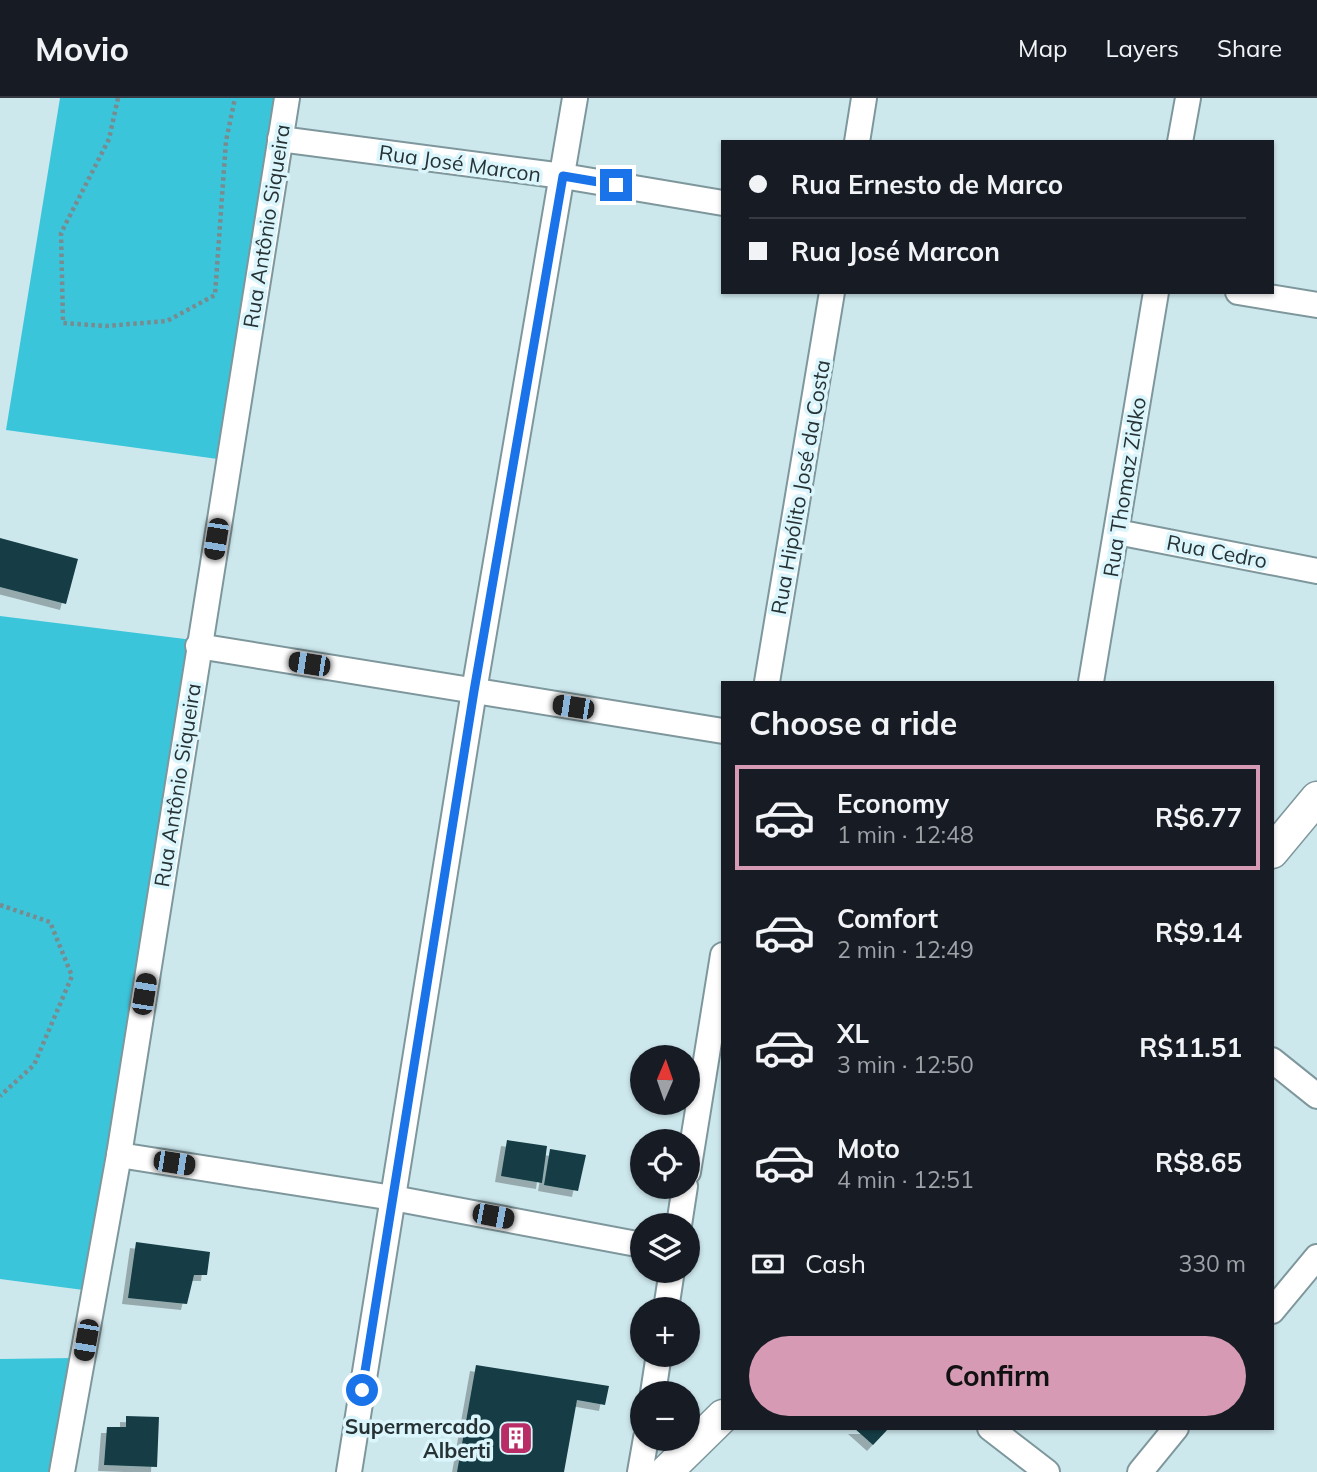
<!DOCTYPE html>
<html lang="en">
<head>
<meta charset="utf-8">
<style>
	:root { --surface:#171b24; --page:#242831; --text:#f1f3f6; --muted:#9ea1a6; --line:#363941; --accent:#d79ab5 }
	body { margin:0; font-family:Mulish,sans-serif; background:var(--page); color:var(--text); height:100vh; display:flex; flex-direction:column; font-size:26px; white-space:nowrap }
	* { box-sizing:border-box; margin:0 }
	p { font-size:23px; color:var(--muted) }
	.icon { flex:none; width:38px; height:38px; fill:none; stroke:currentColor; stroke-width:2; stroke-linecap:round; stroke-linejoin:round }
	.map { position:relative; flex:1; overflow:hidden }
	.panel { position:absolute; left:721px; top:583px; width:553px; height:749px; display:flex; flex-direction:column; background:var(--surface); border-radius:0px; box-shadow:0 2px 5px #0004 }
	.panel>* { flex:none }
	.guide { position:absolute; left:721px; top:42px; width:553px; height:154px; border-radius:0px; box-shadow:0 2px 5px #0004; display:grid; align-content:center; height:154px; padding:0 28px; background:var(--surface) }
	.needle { width:46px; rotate:2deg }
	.controls { position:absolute; left:630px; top:947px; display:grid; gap:14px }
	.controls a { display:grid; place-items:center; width:70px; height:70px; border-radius:50%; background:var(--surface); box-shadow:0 2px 5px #0004; font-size:35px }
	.end { position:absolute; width:32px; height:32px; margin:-16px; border:9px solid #1a73e8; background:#fff; box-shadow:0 0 0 4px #fff }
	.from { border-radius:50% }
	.car { position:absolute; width:21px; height:42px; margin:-21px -10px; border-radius:9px; box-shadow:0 0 5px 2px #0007; background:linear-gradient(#222 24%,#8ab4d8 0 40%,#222 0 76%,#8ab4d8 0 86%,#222 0) }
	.guide b { display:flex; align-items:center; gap:24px; height:66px; font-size:26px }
	.guide b+b { border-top:2px solid var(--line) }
	.guide i { width:18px; height:18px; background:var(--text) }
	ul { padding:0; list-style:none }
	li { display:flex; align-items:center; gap:21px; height:105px; margin:0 14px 10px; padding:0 14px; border:4px solid transparent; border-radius:0px }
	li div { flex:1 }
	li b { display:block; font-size:26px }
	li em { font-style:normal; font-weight:700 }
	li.selected { border-color:var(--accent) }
	li>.icon { width:63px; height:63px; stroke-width:1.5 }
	h2 { padding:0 28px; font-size:32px; line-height:84px }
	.pay { display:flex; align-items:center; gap:18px; height:77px; padding:0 28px; font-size:26px }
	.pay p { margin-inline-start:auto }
	.cta { display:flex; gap:14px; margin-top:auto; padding:14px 28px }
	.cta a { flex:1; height:80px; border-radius:42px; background:var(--accent); color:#111; font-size:28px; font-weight:700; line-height:80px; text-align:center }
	header { display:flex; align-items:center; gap:42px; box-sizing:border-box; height:98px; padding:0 35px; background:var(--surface); border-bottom:2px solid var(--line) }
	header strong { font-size:33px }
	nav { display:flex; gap:38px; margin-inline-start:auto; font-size:24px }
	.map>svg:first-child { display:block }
	.forest { fill:#3bc5db }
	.building { fill:#143e45; filter:url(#shadow) }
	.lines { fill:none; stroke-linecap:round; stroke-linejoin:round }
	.minor-casing { stroke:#7e979c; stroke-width:28 }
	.tertiary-casing { stroke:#7e979c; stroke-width:35 }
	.path { stroke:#788b8f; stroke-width:4.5; stroke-dasharray:3.5 3.5; stroke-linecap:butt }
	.minor { stroke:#fff; stroke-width:24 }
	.tertiary { stroke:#fff; stroke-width:32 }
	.route { stroke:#1a73e8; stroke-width:9 }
	.labels { text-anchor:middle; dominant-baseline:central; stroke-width:7; stroke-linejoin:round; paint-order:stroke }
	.street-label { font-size:21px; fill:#273234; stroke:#daf5fb }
	.poi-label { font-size:21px; font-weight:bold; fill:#273234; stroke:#daf5fb; text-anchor:end }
</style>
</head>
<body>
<header>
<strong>Movio</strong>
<nav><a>Map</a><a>Layers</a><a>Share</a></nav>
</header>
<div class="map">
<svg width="1317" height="1374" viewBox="0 0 1317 1374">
	<defs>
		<filter id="shadow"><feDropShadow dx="-6" dy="6" stdDeviation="0" flood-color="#0004"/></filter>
	</defs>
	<rect width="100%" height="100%" fill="#cde8ed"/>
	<g class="forest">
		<path d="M60 0H282L225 362 6 332Z"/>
		<path d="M0 518 193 542 91 1193 0 1181Z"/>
		<path d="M74 1260 60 1374H0V1261Z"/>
	</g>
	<g class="building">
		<path d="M0 440 78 461 66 506 0 489Z"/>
		<path d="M507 1042 547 1048 542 1085 501 1078Z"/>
		<path d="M550 1051 586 1057 578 1093 544 1087Z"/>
		<path d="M136 1144 210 1154 207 1177H194L187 1206 128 1200Z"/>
		<path d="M476 1267 609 1288 605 1307 577 1302 564 1374H457Z"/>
		<path d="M126 1318 159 1319 157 1369 104 1367 107 1329H126Z"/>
		<path d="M854 1330H889L873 1347Z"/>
	</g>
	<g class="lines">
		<g class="minor-casing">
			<g id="minor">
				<path d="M280 41 563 78 723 105"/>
				<path d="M857 44 864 0"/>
				<path d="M1180 44 1188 0"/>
				<path d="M1238 194 1317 207"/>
				<path d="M1117 434 1317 473"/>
				<path d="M198 548 723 633"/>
				<path d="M767 584 832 194"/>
				<path d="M1091 584 1156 194"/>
				<path d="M1272 962 1317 998"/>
				<path d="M119 1057 393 1100 642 1147"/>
				<path d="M688 1074 723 857"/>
				<path d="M679 1127 685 1088"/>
				<path d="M666 1211 672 1172"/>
				<path d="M1272 1213 1317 1159"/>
				<path d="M653 1295 659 1256"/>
				<path d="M990 1330 1047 1374"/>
				<path d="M62 1374 119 1057 287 0"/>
				<path d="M349 1374 474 593 575 0"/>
				<path d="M640 1374 646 1340"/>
				<path d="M1140 1374 1176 1330"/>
			</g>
		</g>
		<g class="tertiary-casing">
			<g id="tertiary">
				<path d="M1272 754 1317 700"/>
				<path d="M666 1374 723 1318"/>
			</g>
		</g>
		<g class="path">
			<path d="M118 0 109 41 61 135 63 225 106 228 167 223 215 197 226 43 235 0"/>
			<path d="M0 807 50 824 72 878 34 967 0 998"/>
		</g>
		<use href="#minor" class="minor"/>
		<use href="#tertiary" class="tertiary"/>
	</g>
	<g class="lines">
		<path class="route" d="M362 1292 474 593 563 78 616 87"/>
	</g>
	<defs>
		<g id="building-square" transform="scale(1.75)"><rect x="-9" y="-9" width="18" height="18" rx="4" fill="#b82d66" stroke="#daf5fb"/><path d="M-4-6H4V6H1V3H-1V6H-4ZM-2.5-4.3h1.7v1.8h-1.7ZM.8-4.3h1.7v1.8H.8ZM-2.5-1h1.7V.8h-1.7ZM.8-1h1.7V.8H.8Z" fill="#fff"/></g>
	</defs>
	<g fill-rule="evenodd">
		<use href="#building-square" x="516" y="1340"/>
	</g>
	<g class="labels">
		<g class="street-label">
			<text transform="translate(460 65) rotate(8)">Rua José Marcon</text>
			<text transform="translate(266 128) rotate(-81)">Rua Antônio Siqueira</text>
			<text transform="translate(800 389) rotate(-80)">Rua Hipólito José da Costa</text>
			<text transform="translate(1124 389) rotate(-81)">Rua Thomaz Zidko</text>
			<text transform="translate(1217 453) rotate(11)">Rua Cedro</text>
			<text transform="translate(177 687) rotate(-81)">Rua Antônio Siqueira</text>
		</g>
		<g class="poi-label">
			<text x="491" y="1328">Supermercado<tspan x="491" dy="24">Alberti</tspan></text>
		</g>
	</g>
</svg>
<div class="controls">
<a><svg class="needle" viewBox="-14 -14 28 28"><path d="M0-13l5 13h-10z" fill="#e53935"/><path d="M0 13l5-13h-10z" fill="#9ea1a6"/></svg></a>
<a><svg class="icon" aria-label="locate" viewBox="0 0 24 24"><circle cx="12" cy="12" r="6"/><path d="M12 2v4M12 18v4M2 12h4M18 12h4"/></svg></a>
<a><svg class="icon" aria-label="layers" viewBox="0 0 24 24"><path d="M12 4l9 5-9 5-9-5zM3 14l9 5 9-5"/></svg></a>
<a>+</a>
<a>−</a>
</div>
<i class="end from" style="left:362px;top:1292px"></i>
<i class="end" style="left:616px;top:87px"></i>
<i class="car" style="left:216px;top:441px;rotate:189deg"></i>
<i class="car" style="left:309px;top:566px;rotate:279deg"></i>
<i class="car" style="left:573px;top:609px;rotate:279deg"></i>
<i class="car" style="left:144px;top:896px;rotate:9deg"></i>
<i class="car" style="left:174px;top:1065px;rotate:99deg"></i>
<i class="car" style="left:493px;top:1118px;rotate:101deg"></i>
<i class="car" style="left:86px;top:1242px;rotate:190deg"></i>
<div class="guide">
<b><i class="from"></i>Rua Ernesto de Marco</b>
<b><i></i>Rua José Marcon</b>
</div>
<section class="panel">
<h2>Choose a ride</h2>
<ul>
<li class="selected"><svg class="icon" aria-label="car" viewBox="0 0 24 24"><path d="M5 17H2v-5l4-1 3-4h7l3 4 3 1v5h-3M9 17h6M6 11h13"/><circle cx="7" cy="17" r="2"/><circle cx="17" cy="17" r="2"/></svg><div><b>Economy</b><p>1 min · 12:48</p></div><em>R$6.77</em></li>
<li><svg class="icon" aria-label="car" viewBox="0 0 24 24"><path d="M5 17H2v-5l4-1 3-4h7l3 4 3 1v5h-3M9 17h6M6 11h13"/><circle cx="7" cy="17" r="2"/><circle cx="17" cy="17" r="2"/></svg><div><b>Comfort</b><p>2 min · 12:49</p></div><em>R$9.14</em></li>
<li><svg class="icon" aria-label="car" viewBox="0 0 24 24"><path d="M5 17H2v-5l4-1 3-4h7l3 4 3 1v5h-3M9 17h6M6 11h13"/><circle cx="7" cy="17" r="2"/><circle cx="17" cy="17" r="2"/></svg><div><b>XL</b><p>3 min · 12:50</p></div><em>R$11.51</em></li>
<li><svg class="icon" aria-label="car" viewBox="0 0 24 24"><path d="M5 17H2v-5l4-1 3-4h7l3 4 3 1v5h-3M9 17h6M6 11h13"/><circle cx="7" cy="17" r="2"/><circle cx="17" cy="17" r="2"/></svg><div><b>Moto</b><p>4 min · 12:51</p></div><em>R$8.65</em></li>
</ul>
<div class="pay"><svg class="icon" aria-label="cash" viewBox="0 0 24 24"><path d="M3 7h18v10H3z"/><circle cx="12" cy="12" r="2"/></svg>Cash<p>330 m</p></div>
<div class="cta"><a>Confirm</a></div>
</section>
</div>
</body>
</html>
